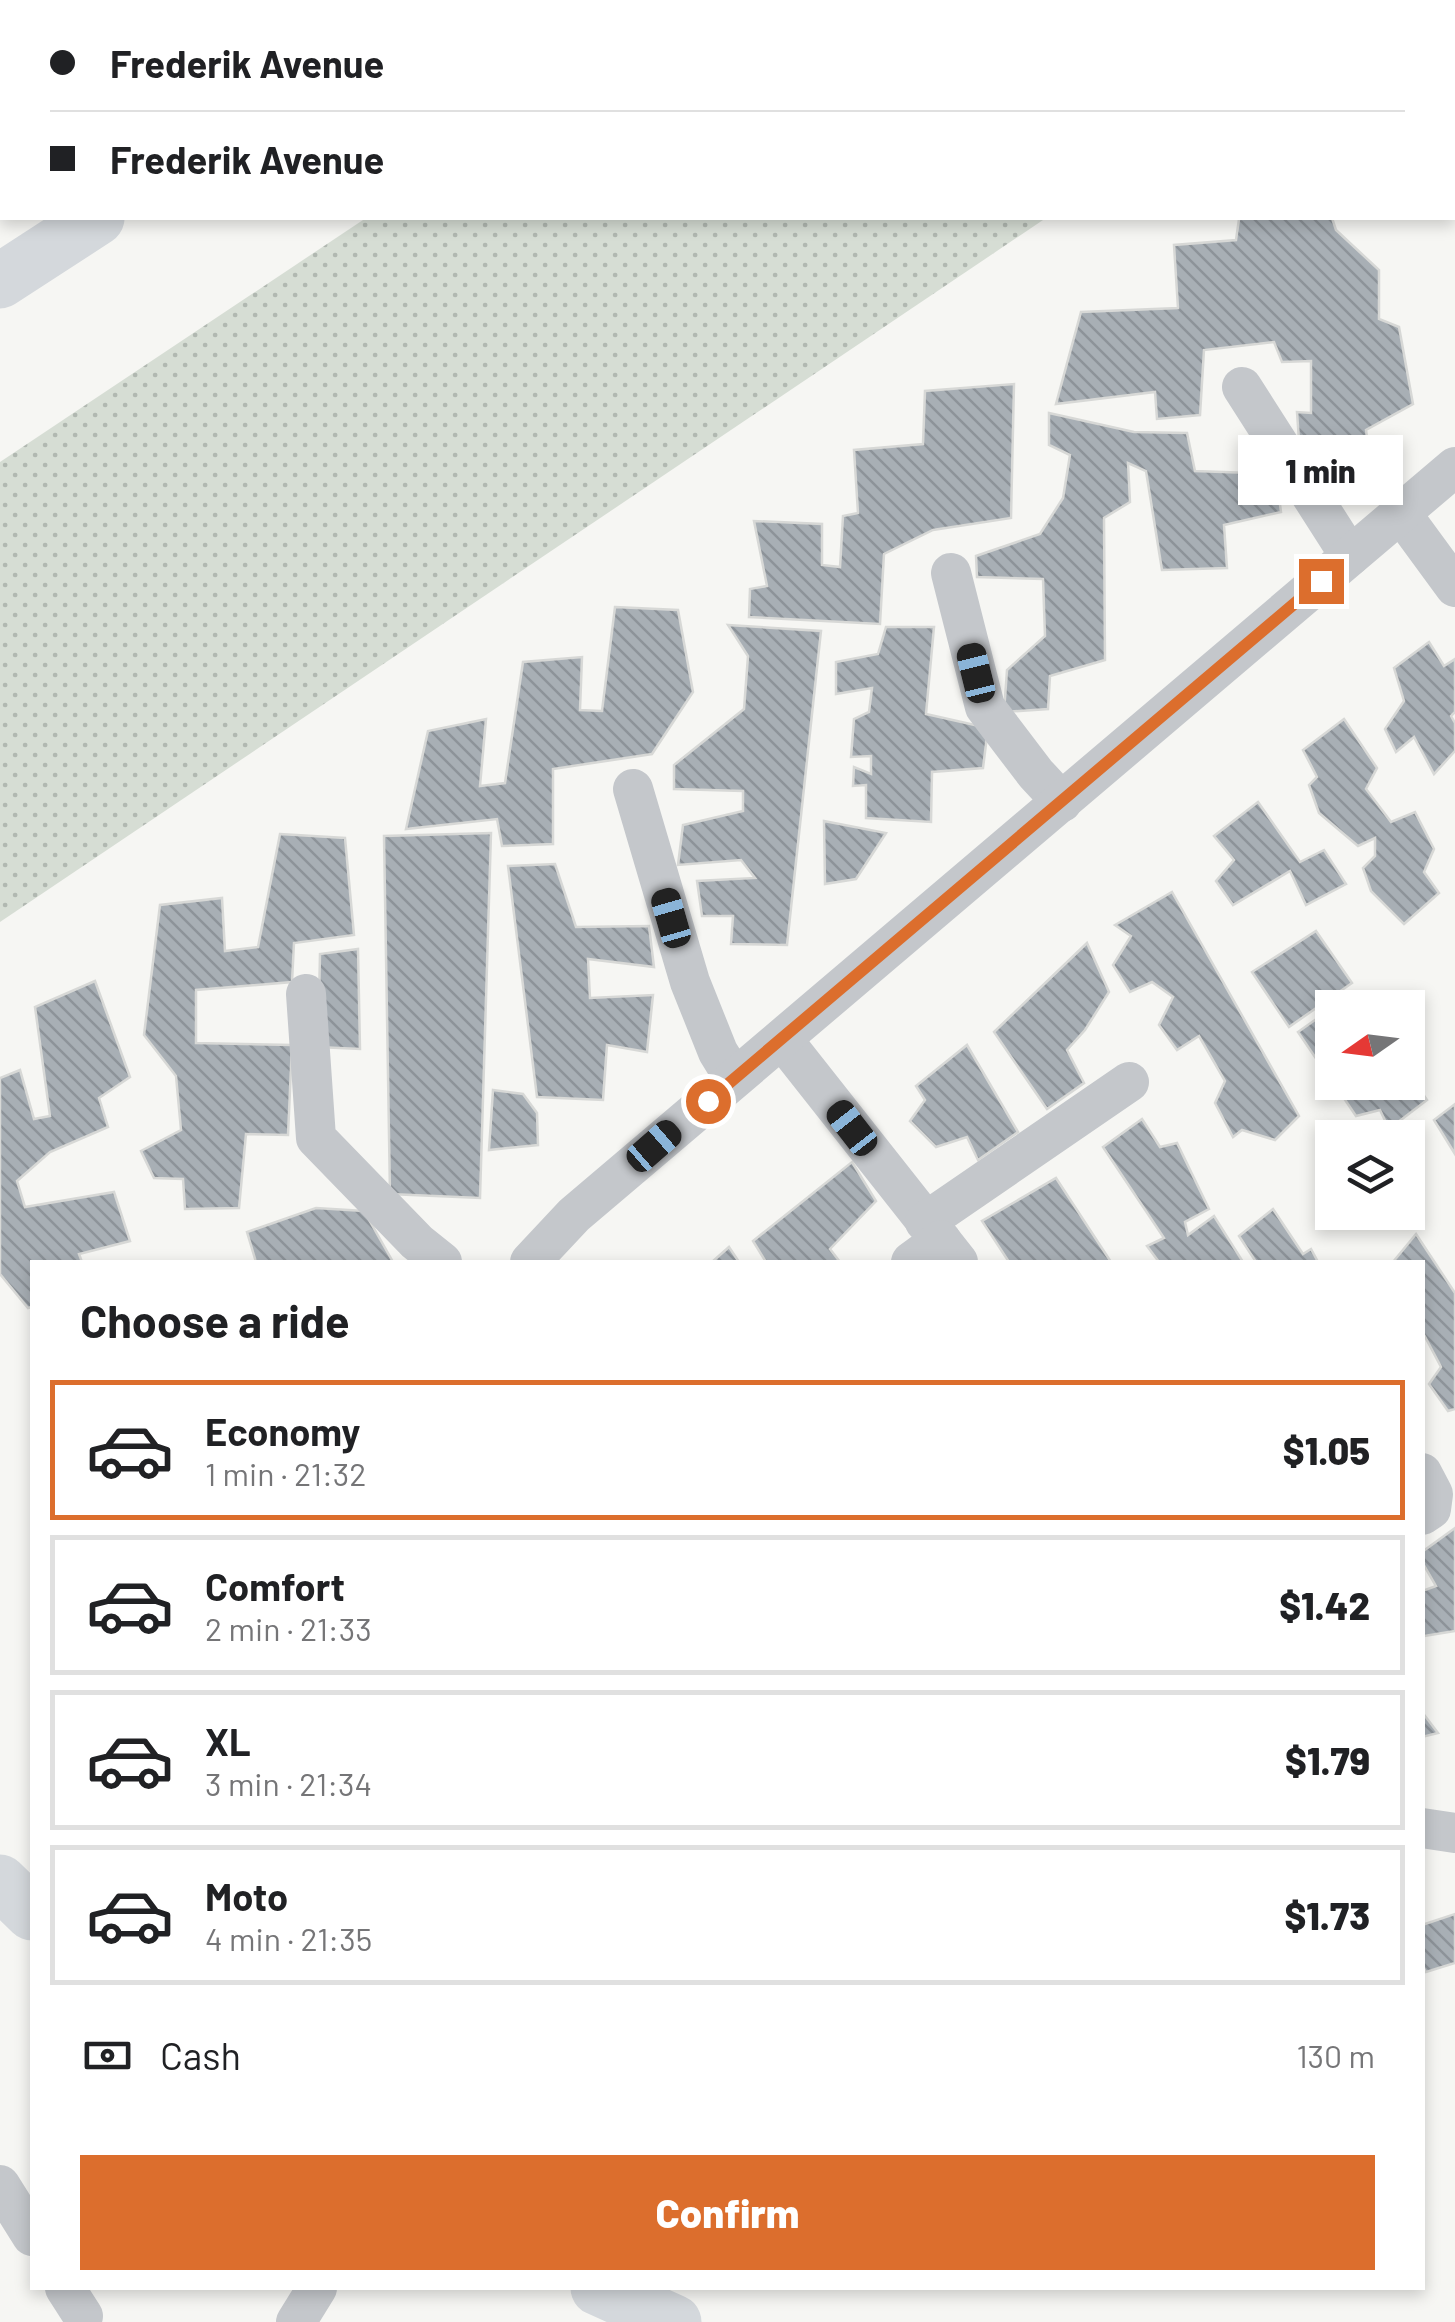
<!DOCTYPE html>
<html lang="en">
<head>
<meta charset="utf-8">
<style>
	:root { --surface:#fff; --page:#f2f2f2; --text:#202124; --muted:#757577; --line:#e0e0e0; --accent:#dc6e2d }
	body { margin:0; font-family:Barlow,sans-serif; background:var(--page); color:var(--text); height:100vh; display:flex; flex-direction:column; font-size:38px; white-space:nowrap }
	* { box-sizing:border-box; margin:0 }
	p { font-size:32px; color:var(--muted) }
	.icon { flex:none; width:55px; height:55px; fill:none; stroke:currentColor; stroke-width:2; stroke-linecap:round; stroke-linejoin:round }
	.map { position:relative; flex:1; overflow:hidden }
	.panel { position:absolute; left:30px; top:1260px; width:1395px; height:1030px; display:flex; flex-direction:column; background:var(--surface); border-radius:0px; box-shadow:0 5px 15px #0003 }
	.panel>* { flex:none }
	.guide { position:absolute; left:0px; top:0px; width:1455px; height:220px; box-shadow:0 5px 15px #0003; display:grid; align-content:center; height:220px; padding:0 50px; background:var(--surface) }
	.needle { width:65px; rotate:256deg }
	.controls { position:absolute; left:1315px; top:990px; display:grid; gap:20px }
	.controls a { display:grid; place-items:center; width:110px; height:110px; border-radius:0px; background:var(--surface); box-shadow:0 5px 15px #0003; font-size:50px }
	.end { position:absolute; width:45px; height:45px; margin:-22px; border:12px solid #dc6e2d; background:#fff; box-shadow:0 0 0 5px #fff }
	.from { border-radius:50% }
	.bubble { position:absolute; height:70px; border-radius:0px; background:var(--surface); box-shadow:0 5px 15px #0003; font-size:32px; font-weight:800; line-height:70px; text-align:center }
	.car { position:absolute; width:30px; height:60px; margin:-30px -15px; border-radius:12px; box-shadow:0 0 8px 2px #0007; background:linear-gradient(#222 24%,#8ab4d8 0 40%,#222 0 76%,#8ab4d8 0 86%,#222 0) }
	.guide b { display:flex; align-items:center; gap:35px; height:95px; font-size:38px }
	.guide b+b { border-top:2px solid var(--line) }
	.guide i { width:25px; height:25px; background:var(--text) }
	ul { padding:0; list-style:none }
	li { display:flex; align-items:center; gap:30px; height:140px; margin:0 20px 15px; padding:0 30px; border:5px solid var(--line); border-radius:0px }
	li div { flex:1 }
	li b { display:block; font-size:38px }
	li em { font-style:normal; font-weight:800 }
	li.active { border-color:var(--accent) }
	li>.icon { width:90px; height:90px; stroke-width:1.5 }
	h2 { padding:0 50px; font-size:45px; line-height:120px }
	.pay { display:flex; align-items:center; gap:25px; height:110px; padding:0 50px; font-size:38px }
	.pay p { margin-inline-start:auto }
	.cta { display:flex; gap:20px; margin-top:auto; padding:20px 50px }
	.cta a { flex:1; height:115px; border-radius:0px; background:var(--accent); color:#fff; font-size:40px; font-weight:800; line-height:115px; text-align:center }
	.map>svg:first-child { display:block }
	.green { fill:url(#green-dots) }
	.building { fill:url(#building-back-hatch); stroke:#d7d8d6; stroke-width:2.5 }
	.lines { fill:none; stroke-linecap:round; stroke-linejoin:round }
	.minor { stroke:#c4c7cb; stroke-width:40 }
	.secondary { stroke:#d4d8dc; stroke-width:55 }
	.route { stroke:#dc6e2d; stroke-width:12 }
</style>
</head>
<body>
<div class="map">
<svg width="1455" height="2322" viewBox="0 0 1455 2322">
	<defs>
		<pattern id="green-dots" width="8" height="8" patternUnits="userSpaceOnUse" patternTransform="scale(2.5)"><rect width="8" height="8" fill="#d6ddd4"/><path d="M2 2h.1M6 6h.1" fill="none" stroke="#b1b8b1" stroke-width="1.8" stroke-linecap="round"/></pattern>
		<pattern id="building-back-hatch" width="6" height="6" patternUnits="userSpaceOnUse" patternTransform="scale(2.5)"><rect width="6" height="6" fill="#a8afb5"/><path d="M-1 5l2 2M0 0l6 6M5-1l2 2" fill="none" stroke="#8d9399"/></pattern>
	</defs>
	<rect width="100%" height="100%" fill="#f6f6f3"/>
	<g class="green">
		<path d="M690 0H1369L1365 2H687Z"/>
		<path d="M366 218H1046L0 922V462Z"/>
	</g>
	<g class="building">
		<path d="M1263 218H1332L1336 230 1379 270V319L1399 327 1413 404 1366 430 1370 459 1300 455 1297 412 1311 413V361L1282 362 1274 342 1204 350 1200 415 1157 419 1155 392 1056 404 1081 312 1178 308 1174 245 1236 240 1239 219Z"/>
		<path d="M1014 384 1011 518 933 530 884 554 880 624 749 617 750 589 767 586 754 521 822 524V565L840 567 843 516 858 513 854 450 923 444 925 391Z"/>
		<path d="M1049 413 1134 432 1187 433 1195 471 1276 474 1281 512 1224 525 1227 568 1162 570 1146 471 1128 463 1130 502 1104 518 1105 660 1050 676 1048 709 1004 712 1007 670 1045 636 1043 579 977 577 976 556 1040 534 1063 498 1070 455 1049 445Z"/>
		<path d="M615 607 678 610 693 692 652 754 553 769V844L502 846 497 819 406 829 428 731 486 719 480 786 505 783 523 662 582 657 580 710 602 711Z"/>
		<path d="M728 625 821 631 787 945 731 944 733 916H702L697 881 755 878 741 860 678 865 683 825 743 811V791L674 789V765L744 709 748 656Z"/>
		<path d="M886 627H934L926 714 988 728 983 768 932 772 931 822 866 818V785L853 786 854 767 871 774V756L851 757 854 719 869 712 872 688 836 694V662L878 654Z"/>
		<path d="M1429 642 1444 666 1455 659V712L1451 716 1455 723V751L1434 774 1414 737 1396 752 1385 729 1404 701 1394 668Z"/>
		<path d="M1344 719 1377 768 1366 789 1391 822 1415 812 1434 849 1424 872 1439 893 1404 924 1371 891 1363 868 1375 856V838L1358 846 1319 813 1309 785 1317 777 1303 750Z"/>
		<path d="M1258 802 1300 862 1324 850 1346 884 1306 905 1290 871 1233 905 1216 881 1234 860 1214 836Z"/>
		<path d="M824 821 886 833 856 879 825 884Z"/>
		<path d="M491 833 480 1198 390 1194 384 836Z"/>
		<path d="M280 834 345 838 354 935 294 943 292 982 196 990V1043L292 1045 288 1135 246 1134 239 1208 185 1209 183 1179 154 1178 141 1151 181 1130 176 1076 144 1035 160 905 222 898 225 951 258 947Z"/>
		<path d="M555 864 576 927 649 926 654 967 588 959 590 998 653 995 647 1052 607 1045 603 1100 537 1097 508 866Z"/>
		<path d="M1172 892 1299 1116 1275 1140 1242 1130 1233 1137 1215 1103 1225 1081 1199 1036 1177 1050 1159 1025 1173 997 1152 982 1130 992 1113 965 1131 936 1115 925Z"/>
		<path d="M1316 931 1352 983 1289 1027 1252 972Z"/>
		<path d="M1087 943 1109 992 1085 1030 1067 1050 1084 1083 1047 1109 994 1032Z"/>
		<path d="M358 949 360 1049 318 1047 320 954Z"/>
		<path d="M95 981 130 1077 99 1098 108 1127 50 1152 17 1181 25 1207 114 1192 130 1241 79 1254 82 1262H32V1307L28 1308 0 1274V1078L20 1070 34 1119 50 1116 35 1007Z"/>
		<path d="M1339 1003 1342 1008H1332V1082L1298 1032Z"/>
		<path d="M967 1045 1018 1132 978 1160 967 1137 936 1147 910 1121 925 1100 916 1086Z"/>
		<path d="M1408 1072 1427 1100 1389 1129 1380 1110 1356 1116 1333 1082H1408Z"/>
		<path d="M493 1090 523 1094 537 1113 538 1145 489 1150Z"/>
		<path d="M1455 1104V1154L1434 1120Z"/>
		<path d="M1142 1119 1160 1147 1177 1143 1209 1209 1185 1222 1188 1235 1214 1216 1243 1262H1159L1147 1246 1164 1238 1103 1147Z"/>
		<path d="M852 1162 876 1201 830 1249 840 1262H766L753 1241Z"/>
		<path d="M1056 1178 1111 1262H1009L982 1221Z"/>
		<path d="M316 1208 364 1211 393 1262H256L247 1232Z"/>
		<path d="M1273 1209 1303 1254 1311 1249 1318 1262H1256L1239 1236Z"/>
		<path d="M1416 1234 1455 1293V1409L1448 1411 1429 1384 1441 1367 1422 1331V1262H1393Z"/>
		<path d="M729 1247 739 1262H712Z"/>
		<path d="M1455 1528V1631L1424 1636 1422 1591 1436 1586 1422 1562V1552Z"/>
		<path d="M1422 1712 1438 1733 1422 1737Z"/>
		<path d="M1455 1914V1963L1426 1972 1422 1965V1925Z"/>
	</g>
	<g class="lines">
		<g class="minor">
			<path d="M147 2 151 0"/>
			<path d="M0 98 2 96"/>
			<path d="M1242 387 1350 556"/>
			<path d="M1400 512 1455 587"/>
			<path d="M951 573 985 707 1036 774 1062 802"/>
			<path d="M633 789 690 982 718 1052 734 1078"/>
			<path d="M306 994 316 1138 417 1242 442 1262"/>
			<path d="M782 1039 958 1262"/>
			<path d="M925 1222 1129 1082"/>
			<path d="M530 1262 574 1215 1455 467"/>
			<path d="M911 1262 941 1240"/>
			<path d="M1422 1473 1433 1494 1431 1509 1422 1515"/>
			<path d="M1422 1828 1455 1833"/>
			<path d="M0 2185 32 2236"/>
			<path d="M65 2288 83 2316"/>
			<path d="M296 2322 317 2288"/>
		</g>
		<g class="secondary">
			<path d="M424 2 428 0"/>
			<path d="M0 281 97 218"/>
			<path d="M0 1882 32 1913"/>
			<path d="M598 2288 674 2322"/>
		</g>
	</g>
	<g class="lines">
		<path class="route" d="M708 1101 1321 581"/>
	</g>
</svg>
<div class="controls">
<a><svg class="needle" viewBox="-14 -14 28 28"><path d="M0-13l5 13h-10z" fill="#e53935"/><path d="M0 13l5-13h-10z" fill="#757577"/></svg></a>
<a><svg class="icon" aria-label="layers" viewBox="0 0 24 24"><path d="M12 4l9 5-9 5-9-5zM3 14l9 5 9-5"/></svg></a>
</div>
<i class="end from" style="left:708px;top:1101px"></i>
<i class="end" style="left:1321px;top:581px"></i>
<div class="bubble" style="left:1238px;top:435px;width:165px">1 min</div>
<i class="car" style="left:976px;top:673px;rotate:346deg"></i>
<i class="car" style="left:671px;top:918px;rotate:344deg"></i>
<i class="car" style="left:852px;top:1128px;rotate:322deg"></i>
<i class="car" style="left:654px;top:1146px;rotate:49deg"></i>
<div class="guide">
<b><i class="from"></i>Frederik Avenue</b>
<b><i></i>Frederik Avenue</b>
</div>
<section class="panel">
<h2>Choose a ride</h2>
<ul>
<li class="active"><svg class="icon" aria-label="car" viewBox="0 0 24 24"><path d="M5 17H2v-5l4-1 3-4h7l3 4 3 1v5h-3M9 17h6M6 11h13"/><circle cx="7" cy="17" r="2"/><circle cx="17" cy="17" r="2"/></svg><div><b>Economy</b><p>1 min · 21:32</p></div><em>$1.05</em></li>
<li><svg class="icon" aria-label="car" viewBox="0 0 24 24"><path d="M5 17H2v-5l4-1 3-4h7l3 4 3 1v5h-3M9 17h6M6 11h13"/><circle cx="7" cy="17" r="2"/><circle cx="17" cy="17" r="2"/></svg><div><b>Comfort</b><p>2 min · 21:33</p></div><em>$1.42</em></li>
<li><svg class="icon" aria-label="car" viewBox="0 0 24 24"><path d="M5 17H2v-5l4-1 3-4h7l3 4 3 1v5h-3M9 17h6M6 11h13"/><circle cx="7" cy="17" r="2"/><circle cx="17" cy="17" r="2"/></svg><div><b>XL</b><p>3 min · 21:34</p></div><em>$1.79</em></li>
<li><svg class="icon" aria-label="car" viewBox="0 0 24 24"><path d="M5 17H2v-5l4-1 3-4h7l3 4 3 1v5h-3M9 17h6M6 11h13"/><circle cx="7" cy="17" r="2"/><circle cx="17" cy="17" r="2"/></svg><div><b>Moto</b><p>4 min · 21:35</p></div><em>$1.73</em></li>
</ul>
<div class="pay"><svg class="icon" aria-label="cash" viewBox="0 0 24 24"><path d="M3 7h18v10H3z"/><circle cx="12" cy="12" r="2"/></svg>Cash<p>130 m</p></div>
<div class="cta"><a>Confirm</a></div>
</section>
</div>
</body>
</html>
